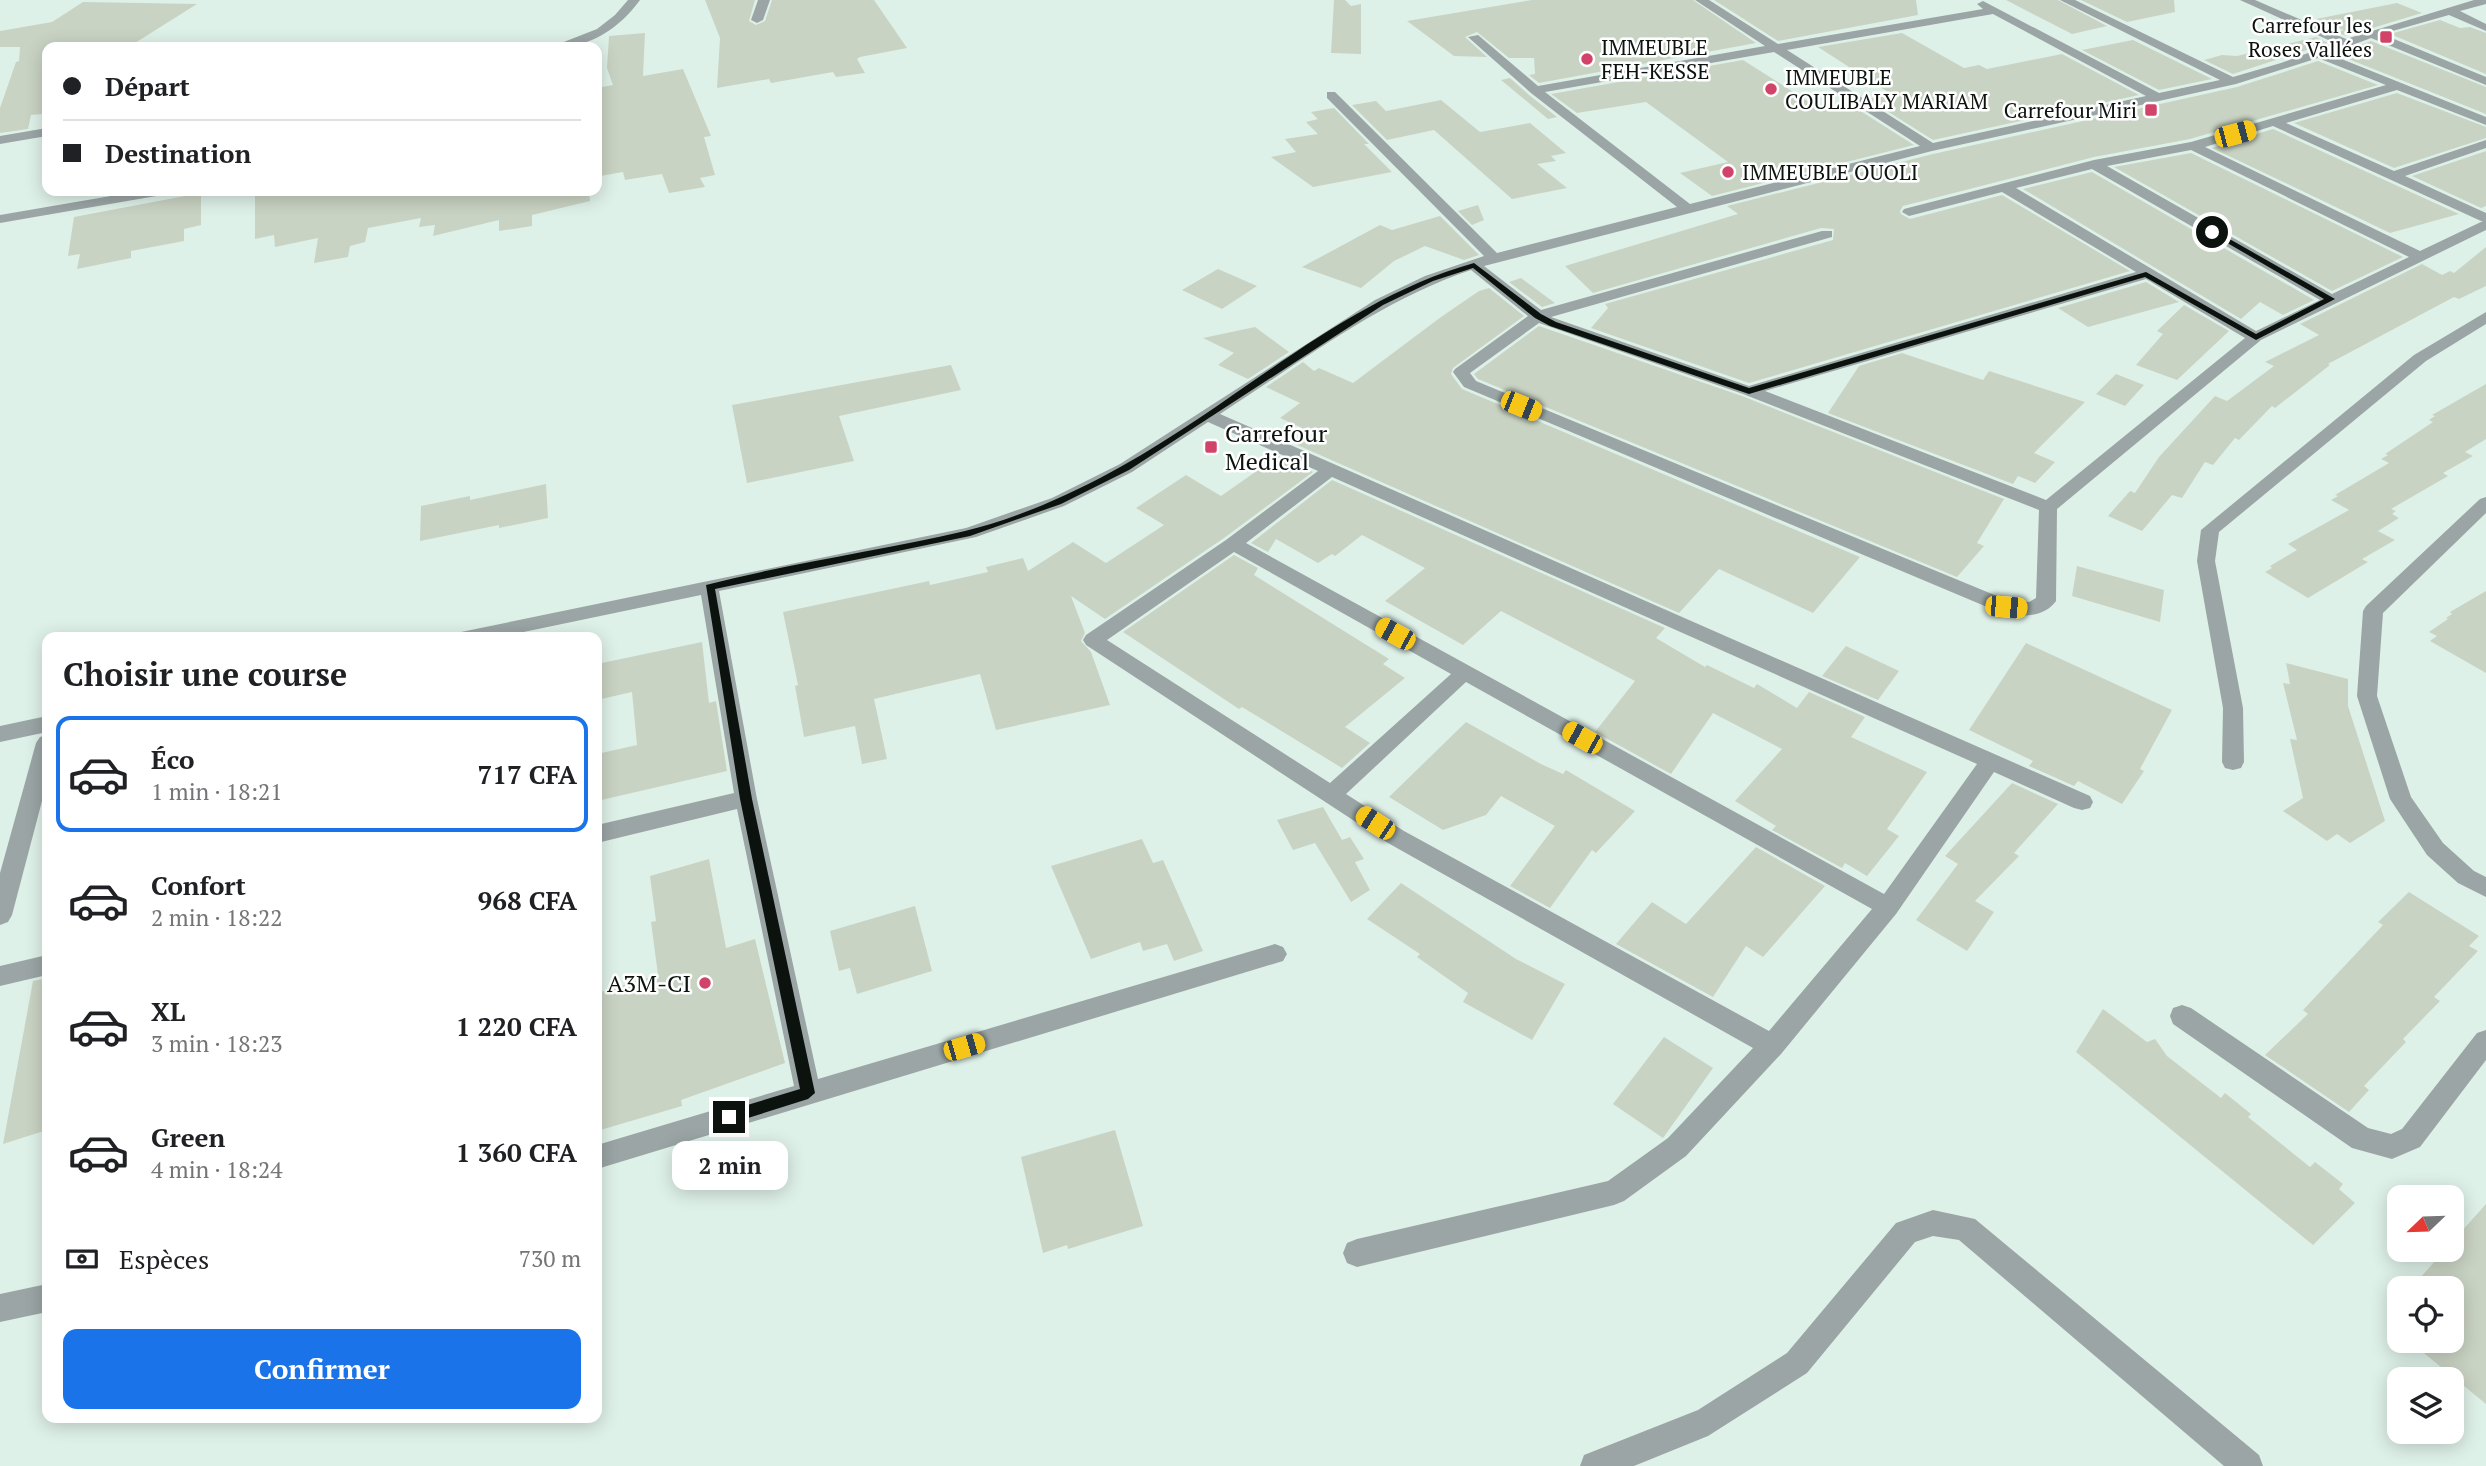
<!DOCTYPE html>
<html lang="fr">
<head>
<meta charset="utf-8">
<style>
	:root { --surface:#fff; --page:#f2f2f2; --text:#202124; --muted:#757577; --line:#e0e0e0; --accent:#1a73e8 }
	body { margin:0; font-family:"PT Serif",serif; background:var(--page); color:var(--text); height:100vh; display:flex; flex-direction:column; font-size:26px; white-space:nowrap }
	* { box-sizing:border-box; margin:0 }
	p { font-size:23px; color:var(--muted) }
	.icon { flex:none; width:38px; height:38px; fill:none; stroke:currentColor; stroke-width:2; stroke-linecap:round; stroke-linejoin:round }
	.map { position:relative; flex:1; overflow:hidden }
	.panel { position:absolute; left:42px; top:632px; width:560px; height:791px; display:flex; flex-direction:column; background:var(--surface); border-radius:14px; box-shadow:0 4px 18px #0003 }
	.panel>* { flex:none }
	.banner { position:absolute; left:42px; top:42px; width:560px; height:154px; border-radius:14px; box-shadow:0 4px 18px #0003; display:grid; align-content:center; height:154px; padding:0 21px; background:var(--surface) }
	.needle { width:46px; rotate:247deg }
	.buttons { position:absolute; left:2387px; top:1185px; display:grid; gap:14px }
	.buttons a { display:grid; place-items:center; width:77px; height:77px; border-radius:14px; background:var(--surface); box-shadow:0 4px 18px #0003; font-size:35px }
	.end { position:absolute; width:32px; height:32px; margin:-16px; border:9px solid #0c130f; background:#fff; box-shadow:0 0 0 4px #fff }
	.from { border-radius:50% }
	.bubble { position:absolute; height:49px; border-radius:14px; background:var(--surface); box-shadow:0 4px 18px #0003; font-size:23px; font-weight:600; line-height:49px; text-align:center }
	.car { position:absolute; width:21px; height:42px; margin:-21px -10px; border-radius:9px; box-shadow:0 0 5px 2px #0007; background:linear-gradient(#f5c518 24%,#345 0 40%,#f5c518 0 76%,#345 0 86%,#f5c518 0) }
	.banner b { display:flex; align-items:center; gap:24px; height:66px; font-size:26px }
	.banner b+b { border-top:2px solid var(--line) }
	.banner i { width:18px; height:18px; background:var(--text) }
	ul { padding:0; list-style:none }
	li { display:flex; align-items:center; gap:21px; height:116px; margin:0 14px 10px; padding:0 7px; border:4px solid transparent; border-radius:14px }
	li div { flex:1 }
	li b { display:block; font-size:26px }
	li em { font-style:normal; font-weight:600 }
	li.selected { border-color:var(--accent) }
	li>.icon { width:63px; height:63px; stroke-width:1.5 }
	h2 { padding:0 21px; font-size:32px; line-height:84px }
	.pay { display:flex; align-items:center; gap:18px; height:77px; padding:0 21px; font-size:26px }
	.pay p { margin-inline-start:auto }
	.primary-button { display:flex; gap:14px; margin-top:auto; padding:14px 21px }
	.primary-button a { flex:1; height:80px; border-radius:14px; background:var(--accent); color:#fff; font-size:28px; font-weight:600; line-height:80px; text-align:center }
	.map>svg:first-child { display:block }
	.building { fill:#c9d3c3 }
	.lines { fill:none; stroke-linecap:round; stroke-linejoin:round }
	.minor { fill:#9ba5a5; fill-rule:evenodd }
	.route { fill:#0c130f }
	.poi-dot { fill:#d2436a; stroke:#fff; stroke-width:2.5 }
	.labels { text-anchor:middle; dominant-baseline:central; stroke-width:5; stroke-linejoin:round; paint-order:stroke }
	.far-poi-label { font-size:21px; fill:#0c130f; stroke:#fff; text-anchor:start }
	.poi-label { font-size:24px; fill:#0c130f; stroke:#fff; text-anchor:start }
</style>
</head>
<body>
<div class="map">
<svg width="2486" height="1466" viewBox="0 0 2486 1466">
	<rect width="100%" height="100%" fill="#def1e8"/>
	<g class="building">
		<path d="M705 0H755L749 21 756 25 765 21 772 0H874L907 48 860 57 857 59 865 73 836 77 833 72 771 83 769 79 717 88 720 38Z"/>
		<path d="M1334 0H1345L1351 6 1361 4V54L1331 53Z"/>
		<path d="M1532 0H1693L1756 43 1539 83 1529 75 1535 74 1534 58H1509L1477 32 1465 37 1487 57 1454 56 1407 21Z"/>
		<path d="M1714 0H1916L1918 15 1778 41Z"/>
		<path d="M2006 0H2058L2107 26 2072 34Z"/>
		<path d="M2081 0H2174L2175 12 2127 22Z"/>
		<path d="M83 2 197 4 135 43 107 47H47V93L42 114 31 115 28 129 0 133V108L16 62 19 61 20 47H0V31L52 22Z"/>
		<path d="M2397 3 2422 13 2346 36 2337 32 2344 30 2316 19Z"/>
		<path d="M2440 20 2460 28 2470 27 2486 33V74L2390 34Z"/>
		<path d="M645 33 643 76 683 69 711 136 704 137 715 175 700 178 705 187 669 193 662 174 625 180 623 172 600 176 599 170 597 171V88L613 85 607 68 609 36Z"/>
		<path d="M1902 33 1964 68 1979 65 1987 69 2062 54 2139 95 1933 140 1868 99 1891 94 1818 47Z"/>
		<path d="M2316 37 2328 43 2233 74 2204 60 2222 55 2237 56Z"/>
		<path d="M2133 40 2212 79 2159 90 2082 50Z"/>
		<path d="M2371 41 2486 87V114L2336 54Z"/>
		<path d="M1743 60 1820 109 1848 103 1914 145 1712 196 1680 173 1728 162 1646 102 1577 113 1551 94Z"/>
		<path d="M2318 61 2378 85 2190 139 2094 157 1903 206 1900 211 1901 214 1910 219 2002 195 2130 271 1749 383 1591 328 1608 308 1605 304 1833 240 1834 229 1821 228 1593 293 1565 266 1738 214 1727 206 1933 154 2237 87Z"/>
		<path d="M1510 78 1529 95 1557 117 1548 119 1501 80Z"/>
		<path d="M2397 93 2486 127V138L2394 168 2294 123Z"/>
		<path d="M1441 100 1480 132 1530 123 1566 153 1551 156 1556 161 1537 164 1567 188 1512 199 1434 130 1387 140 1352 105 1376 101 1386 111Z"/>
		<path d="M1334 108 1369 144H1364L1392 172 1313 187 1271 157 1296 152 1285 139 1318 134 1306 122 1318 119 1311 112Z"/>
		<path d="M2273 129 2459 214 2390 233 2212 148Z"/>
		<path d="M2486 151V206L2481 208 2412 176Z"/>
		<path d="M2191 153 2403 257 2332 291 2114 167Z"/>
		<path d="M2092 172 2314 300 2283 315 2260 302 2241 319 2023 189Z"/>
		<path d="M255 191H589L590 201 532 215V226L499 231V220L433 236 435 225 419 227 421 218 368 228 365 242 350 246 348 257 314 263 318 238 275 247 274 235 255 239Z"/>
		<path d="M201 193V225L184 229V241L131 251V258L77 269 80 254 68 256 74 217Z"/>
		<path d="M1478 205 1484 220 1472 225 1458 211Z"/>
		<path d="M1440 216 1479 255 1464 260 1425 246 1394 261 1361 288 1302 267 1380 225 1392 230Z"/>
		<path d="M2486 247V286L2459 299 2454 297 2328 364 2330 365 2275 408 2272 406 2239 440 2235 438 2213 465 2205 462 2182 498 2172 495 2142 531 2108 516 2130 491 2135 493 2159 457 2215 396 2227 401 2274 366 2265 362 2319 335 2300 324 2422 264 2442 275 2450 271 2454 273Z"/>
		<path d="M1218 269 1257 286 1222 309 1182 290Z"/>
		<path d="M1521 278 1555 303 1542 307 1509 282Z"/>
		<path d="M2146 282 2179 302 2088 327 2058 308Z"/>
		<path d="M1489 288 1524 316 1453 368 1451 374 1462 389 1860 557 1813 613 1719 569 1679 613 1295 444 1311 432 1280 418 1300 403 1266 387 1303 362 1314 371 1319 368 1353 383 1441 317 1479 291Z"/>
		<path d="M2184 305 2229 331 2177 380 2136 365 2163 334 2157 331Z"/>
		<path d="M1539 326 1742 396 2004 499 1977 543 1984 546 1957 577 1478 379 1474 374Z"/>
		<path d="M1255 327 1289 352 1248 379 1218 365 1234 353 1203 338Z"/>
		<path d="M1902 353 1983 380 1989 371 2085 402 2034 453 2055 462 2035 483 2018 476 2013 484 1828 413 1859 366Z"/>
		<path d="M951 365 961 390 839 416 854 461 747 483 732 405Z"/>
		<path d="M2116 374 2144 385 2125 406 2096 394Z"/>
		<path d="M2486 384V439L2465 452 2473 456 2443 473 2448 476 2391 509 2396 511 2392 514 2399 518 2378 531 2395 540 2362 559 2368 562 2308 598 2265 572 2272 568 2270 566 2297 550 2288 544 2349 510 2331 500 2338 496 2335 495 2389 463 2381 459 2388 455 2385 454 2433 422 2429 420 2435 416 2432 415Z"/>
		<path d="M1278 456 1313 472 1224 538 1105 619 1071 596 1085 633 1081 641 1091 652 1110 705 996 730 980 674 874 699 887 759 862 764 855 726 804 737 795 686 798 685 783 612 929 581 930 585 988 572 986 567 1023 558 1028 571 1073 542 1106 563 1164 525 1136 508 1186 475 1221 496Z"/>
		<path d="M1332 480 1665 628 1656 638 1705 667 1707 665 1754 688 1757 684 1797 708 1809 692 1865 717 1851 737 1927 772 1887 829 1899 836 1867 876 1845 863 1842 868 1772 830 1776 826 1735 801 1782 749 1713 713 1671 774 1595 732 1635 681 1501 611 1463 645 1385 601 1425 568 1362 535 1335 556 1332 554 1318 563 1276 539 1268 552 1251 543Z"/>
		<path d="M546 484 548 518 499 528V525L420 541 421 506 470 496V500Z"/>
		<path d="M1234 555 1258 568 1254 575 1389 659 1383 664 1405 678 1345 727 1370 743 1342 768 1242 707 1239 709 1123 632Z"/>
		<path d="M2077 566 2164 590 2160 622 2072 596Z"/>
		<path d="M2486 591V673L2430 641 2437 636 2429 632 2448 619 2446 618 2452 614 2450 612Z"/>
		<path d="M702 642 709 703 716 701 727 771 597 801V754L637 745 632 692 597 700V664Z"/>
		<path d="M2026 643 2172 710 2140 769 2144 771 2122 804 2078 781 2074 786 2029 766 2033 761 1969 730Z"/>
		<path d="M1846 646 1899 671 1878 700 1822 676Z"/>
		<path d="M2286 663 2348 679V706L2385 821 2350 843 2337 834 2327 841 2283 811 2303 798 2290 739 2297 740 2283 683 2290 684Z"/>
		<path d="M1466 722 1541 764 1563 774 1566 770 1635 811 1596 853 1592 850 1550 908 1510 886 1555 826 1501 796 1486 815 1443 830 1389 797Z"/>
		<path d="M2012 783 2058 804 2014 853 2019 856 1975 901 1994 912 1967 951 1916 920 1958 864 1945 856Z"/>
		<path d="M1323 807 1342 840 1350 837 1364 859 1355 862 1370 890 1351 902 1315 843 1293 850 1277 820Z"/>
		<path d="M1142 839 1153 863 1163 860 1203 951 1174 961 1167 944 1143 951 1140 942 1091 959 1051 866Z"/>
		<path d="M1756 847 1825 886 1763 957 1746 946 1713 997 1616 944 1652 902 1686 924Z"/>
		<path d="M709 859 726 948 755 939 785 1063 681 1100 682 1106 597 1131V993L658 975 651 922 656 921 650 876Z"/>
		<path d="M1401 883 1516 959 1565 984 1532 1040 1463 1002 1468 993 1417 957 1420 954 1367 919Z"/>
		<path d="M2409 892 2479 936 2469 946 2478 951 2434 997 2440 1001 2403 1039 2406 1042 2364 1086 2369 1090 2349 1112 2265 1055 2308 1014 2303 1010 2383 925 2378 922Z"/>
		<path d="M915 906 932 971 857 994 850 968 839 971 830 931Z"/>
		<path d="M47 978V1130L3 1144 33 981Z"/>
		<path d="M2103 1009 2147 1042 2155 1039 2167 1056 2221 1098 2225 1093 2251 1114 2248 1117 2310 1167 2315 1162 2343 1184 2339 1189 2355 1203 2313 1245 2076 1052Z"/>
		<path d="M1664 1037 1713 1068 1663 1138 1613 1104Z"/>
		<path d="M1115 1130 1143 1226 1068 1249 1067 1245 1043 1253 1021 1157Z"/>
		<path d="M2486 1204V1404L2408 1340H2452V1288H2411L2445 1250H2452V1242Z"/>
	</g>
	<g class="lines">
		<g class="minor">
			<path d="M628 0H640C618 30 588 49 551 47L597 29 615 15Z"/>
			<path d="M758 0H770L763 20 757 23 751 20Z"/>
			<path d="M1695 0H1709L1778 44 1983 9 1977 4 1983 1 2159 93 2220 80 2060 0H2075L2233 77 2281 63 2335 43 2240 0H2255L2346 39 2474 0H2486V4L2460 11 2486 24V31L2449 15 2382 34 2486 77V85L2371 38 2329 54 2486 117V125L2397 90 2286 123 2394 171 2486 140V148L2405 176 2486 213V230L2261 340 2057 509 2056 601C2043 619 2018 617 1999 612L1464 387 1453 372 1455 369 1528 316 1471 270C1379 301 1301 362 1220 414L2090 796 2093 802 2090 808 2082 810 2074 808 1994 772 1896 914 1781 1054 1686 1156 1624 1201 1614 1205 1357 1267 1347 1263 1343 1253 1347 1243 1357 1239 1608 1181 1668 1138 1753 1048 1388 843 1086 645 1083 640 1086 635 1226 540 1318 471 1208 422 1132 472 1064 506 976 537 719 591 757 799 818 1079 1275 944 1283 947 1287 954 1283 961 597 1169V1145L794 1086 737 809 597 843V825L734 793 701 595 500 637H458L461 632 966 528 1052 498 1120 464 1375 300 1425 276 1484 256 1327 98V92H1335L1497 253 1677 207 1531 93 1468 37 1478 35 1538 86 1765 46ZM1993 14 2146 96 1933 143 1787 50ZM1774 52 1920 146 1690 204 1545 92ZM2318 58 2386 85 2191 142 2094 160 1904 209 1902 212 1909 216 2002 192 2136 272 1749 386 1551 317 1832 237V231H1822L1541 310 1484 266 1932 151 2236 84ZM2273 126 2481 221H2483L2420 251 2205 147ZM2191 150 2409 257 2332 294 2107 166ZM2092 169 2320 300 2256 331 2016 188ZM2146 279 2245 338 2046 500 1765 391ZM1539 323 1743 394 2039 510 2036 598 2029 602 2009 601 1476 381 1470 373ZM1332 477 1977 764 1884 894 1246 543ZM1234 552 1451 674 1330 783 1107 640ZM1466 682 1872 909 1769 1031 1404 831 1346 794Z"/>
			<path d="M47 128V136L0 144V136Z"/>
			<path d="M140 191H169L162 195 0 223V215Z"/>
			<path d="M2486 312V324L2426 361 2219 532 2215 561 2243 708 2244 762 2241 768 2233 770 2225 768 2222 762 2223 708 2197 561 2201 530 2414 355Z"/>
			<path d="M2486 497V513L2383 613 2377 696 2411 797 2443 843 2474 871 2486 877V897L2458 883 2427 855 2390 799 2357 696 2363 611 2366 606 2480 499Z"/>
			<path d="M47 716V732L0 742V726Z"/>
			<path d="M47 735V782L12 915 8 922 0 925V873L36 743 40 737Z"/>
			<path d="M47 955V975L0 986V966Z"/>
			<path d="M2182 1005 2191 1008 2368 1128 2391 1134 2402 1129 2477 1033 2486 1030V1060L2420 1147 2392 1159 2352 1148 2173 1024 2170 1016 2173 1008Z"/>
			<path d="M1933 1210 1975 1219 2259 1455 2263 1466H2224L1959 1240 1933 1236 1915 1242 1807 1373 1708 1436 1634 1466H1580L1584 1455 1698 1410 1787 1353 1896 1223Z"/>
			<path d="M47 1284V1312L0 1322V1294Z"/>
		</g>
	</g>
	<path class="route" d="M2212 229 2335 299 2256 340 2145 277 1749 394 1550 326 1535 318 1473 268 1433 281 1383 305 1129 470 1061 504 970 536 715 589 752 799 815 1093 808 1099 729 1124 724 1122V1112L800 1089 740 799 706 585C791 563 879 551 965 531 1019 518 1074 493 1122 466 1240 401 1342 300 1474 263L1541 314 1556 322 1749 388 2146 272 2256 334 2324 299 2210 233Z"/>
	<g class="poi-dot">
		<rect x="2379" y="30" width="14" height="14" rx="3.5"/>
		<circle cx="1587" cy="59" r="7"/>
		<circle cx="1771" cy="89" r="7"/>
		<rect x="2144" y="103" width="14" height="14" rx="3.5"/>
		<circle cx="1728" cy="172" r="7"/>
		<rect x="1204" y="440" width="14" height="14" rx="3.5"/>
		<circle cx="705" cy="983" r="7"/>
	</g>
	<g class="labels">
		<g class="far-poi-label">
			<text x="2372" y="25" text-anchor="end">Carrefour les<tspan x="2372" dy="24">Roses Vallées</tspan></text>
			<text x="1601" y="47">IMMEUBLE<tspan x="1601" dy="24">FEH-KESSE</tspan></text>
			<text x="1785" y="77">IMMEUBLE<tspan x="1785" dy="24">COULIBALY MARIAM</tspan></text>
			<text x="2137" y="110" text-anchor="end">Carrefour Miri</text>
			<text x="1742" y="172">IMMEUBLE OUOLI</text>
		</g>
		<g class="poi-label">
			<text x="1225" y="433">Carrefour<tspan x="1225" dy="28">Medical</tspan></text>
			<text x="691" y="983" text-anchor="end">A3M-CI</text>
		</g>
	</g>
</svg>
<div class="buttons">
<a><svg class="needle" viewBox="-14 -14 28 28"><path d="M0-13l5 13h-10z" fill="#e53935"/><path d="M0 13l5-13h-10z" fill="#757577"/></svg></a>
<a><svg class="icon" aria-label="locate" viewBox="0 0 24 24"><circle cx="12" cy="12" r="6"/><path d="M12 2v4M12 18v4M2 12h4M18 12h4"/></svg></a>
<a><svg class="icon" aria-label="layers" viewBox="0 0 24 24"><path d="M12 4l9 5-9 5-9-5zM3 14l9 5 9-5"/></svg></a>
</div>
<i class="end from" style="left:2212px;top:232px"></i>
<i class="end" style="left:729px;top:1117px"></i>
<div class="bubble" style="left:672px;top:1141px;width:116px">2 min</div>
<i class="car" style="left:2235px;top:134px;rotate:75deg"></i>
<i class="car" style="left:1521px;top:406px;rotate:112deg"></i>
<i class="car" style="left:2006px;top:607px;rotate:95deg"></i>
<i class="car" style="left:1395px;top:634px;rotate:299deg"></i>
<i class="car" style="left:1582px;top:738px;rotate:299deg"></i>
<i class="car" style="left:1375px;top:823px;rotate:303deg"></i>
<i class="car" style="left:964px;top:1047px;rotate:74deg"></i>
<div class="banner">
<b><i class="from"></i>Départ</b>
<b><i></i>Destination</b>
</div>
<section class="panel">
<h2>Choisir une course</h2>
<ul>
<li class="selected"><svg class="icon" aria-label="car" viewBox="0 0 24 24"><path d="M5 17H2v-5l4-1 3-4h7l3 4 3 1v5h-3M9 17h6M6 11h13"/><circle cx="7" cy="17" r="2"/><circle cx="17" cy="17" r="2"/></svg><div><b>Éco</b><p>1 min · 18:21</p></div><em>717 CFA</em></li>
<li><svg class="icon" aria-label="car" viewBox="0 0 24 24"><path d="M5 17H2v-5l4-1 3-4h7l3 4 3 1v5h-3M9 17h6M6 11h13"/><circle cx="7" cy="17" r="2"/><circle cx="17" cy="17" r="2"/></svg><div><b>Confort</b><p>2 min · 18:22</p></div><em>968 CFA</em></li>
<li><svg class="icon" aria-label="car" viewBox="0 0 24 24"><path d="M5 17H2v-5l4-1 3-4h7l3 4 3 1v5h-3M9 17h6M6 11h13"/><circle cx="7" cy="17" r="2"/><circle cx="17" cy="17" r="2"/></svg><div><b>XL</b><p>3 min · 18:23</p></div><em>1 220 CFA</em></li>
<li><svg class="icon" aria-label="car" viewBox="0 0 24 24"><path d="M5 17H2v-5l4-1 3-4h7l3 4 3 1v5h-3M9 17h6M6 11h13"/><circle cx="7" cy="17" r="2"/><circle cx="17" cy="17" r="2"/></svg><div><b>Green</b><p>4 min · 18:24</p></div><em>1 360 CFA</em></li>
</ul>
<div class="pay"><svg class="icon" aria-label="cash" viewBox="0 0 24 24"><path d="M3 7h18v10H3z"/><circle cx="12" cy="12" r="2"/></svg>Espèces<p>730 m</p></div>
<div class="primary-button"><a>Confirmer</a></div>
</section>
</div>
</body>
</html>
